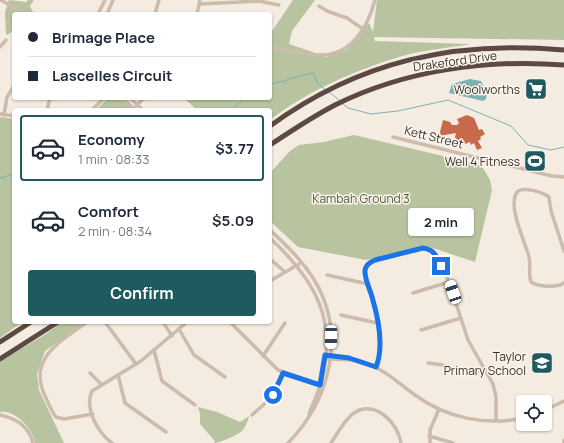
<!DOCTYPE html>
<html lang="en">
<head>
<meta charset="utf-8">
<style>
	:root { --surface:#fff; --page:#f6f6f7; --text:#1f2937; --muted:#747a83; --line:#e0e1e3; --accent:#1f5a5e }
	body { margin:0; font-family:Manrope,sans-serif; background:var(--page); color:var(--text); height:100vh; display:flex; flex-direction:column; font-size:15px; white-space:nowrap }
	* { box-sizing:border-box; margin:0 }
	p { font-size:13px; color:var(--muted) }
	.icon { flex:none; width:22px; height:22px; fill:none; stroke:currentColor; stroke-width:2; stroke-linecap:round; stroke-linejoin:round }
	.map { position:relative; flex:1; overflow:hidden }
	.drawer { position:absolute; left:12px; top:108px; width:260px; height:216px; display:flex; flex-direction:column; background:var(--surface); border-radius:4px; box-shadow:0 1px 3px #0004 }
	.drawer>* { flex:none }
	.guide { position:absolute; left:12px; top:12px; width:260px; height:88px; border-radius:4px; box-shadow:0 1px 3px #0004; display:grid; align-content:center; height:88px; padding:0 16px; background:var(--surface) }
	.fabs { position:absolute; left:516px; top:395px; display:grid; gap:8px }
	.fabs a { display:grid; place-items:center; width:36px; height:36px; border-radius:4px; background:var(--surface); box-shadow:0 1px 3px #0004; font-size:20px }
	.end { position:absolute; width:18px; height:18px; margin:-9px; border:5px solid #1a73e8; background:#fff; box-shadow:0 0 0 2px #fff }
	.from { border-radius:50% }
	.bubble { position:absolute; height:28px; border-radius:4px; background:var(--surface); box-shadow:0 1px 3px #0004; font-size:13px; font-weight:700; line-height:28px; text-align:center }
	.car { position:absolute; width:12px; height:24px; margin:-12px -6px; border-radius:5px; box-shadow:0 0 3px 1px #0007; background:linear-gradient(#fff 24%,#345 0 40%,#fff 0 76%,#345 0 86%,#fff 0) }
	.guide b { display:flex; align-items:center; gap:14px; height:38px; font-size:15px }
	.guide b+b { border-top:1px solid var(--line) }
	.guide i { width:10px; height:10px; background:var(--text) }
	ul { padding:7px 0 0; list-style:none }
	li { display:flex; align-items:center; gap:12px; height:66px; margin:0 8px 6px; padding:0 8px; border:2px solid transparent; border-radius:4px }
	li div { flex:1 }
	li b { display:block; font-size:15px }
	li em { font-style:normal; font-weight:700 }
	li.current { border-color:var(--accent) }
	li>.icon { width:36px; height:36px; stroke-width:1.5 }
	.cta { display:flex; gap:8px; margin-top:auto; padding:8px 16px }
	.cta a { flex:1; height:46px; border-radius:4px; background:var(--accent); color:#fff; font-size:16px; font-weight:700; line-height:46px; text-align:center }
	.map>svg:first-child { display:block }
	.green { fill:#b8c4a0 }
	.water { fill:#7fb0b2 }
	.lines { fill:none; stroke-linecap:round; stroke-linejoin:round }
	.stream { stroke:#7fb0b2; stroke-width:1 }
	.building { fill:#c8694b }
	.minor { stroke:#cdbbac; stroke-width:3.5 }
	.highway { stroke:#5c4a42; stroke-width:5 }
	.route { stroke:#1a73e8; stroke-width:5 }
	.labels { text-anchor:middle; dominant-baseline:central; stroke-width:3; stroke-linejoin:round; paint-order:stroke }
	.street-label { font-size:12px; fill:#3b302b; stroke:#fbf5ee }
	.poi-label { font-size:12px; fill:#3b302b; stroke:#fbf5ee; text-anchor:end }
	.park-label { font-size:12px; fill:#4a5a2e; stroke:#fbf5ee }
</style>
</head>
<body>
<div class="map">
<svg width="564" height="443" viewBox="0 0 564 443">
	<rect width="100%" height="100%" fill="#f4ebe1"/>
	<g class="green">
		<path d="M9 0 26 2 28 0H34L30 6 34 14H14C14 22 16 32 6 35L5 12Z"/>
		<path d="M293 0H315L292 31 289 44 327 57 347 50 369 23 373 32 377 0H564V40L374 37 375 41 471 44C448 48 422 50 399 57 353 71 308 91 270 120V110H197L185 99 270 98V34Z"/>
		<path d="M108 98H120L133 110H96Z"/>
		<path d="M0 117 14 119V322H22L0 338Z"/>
		<path d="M354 135 481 165 490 180 492 190 475 262 427 246 366 260 298 247 270 221V173L290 151 299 145 324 142Z"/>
		<path d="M62 322H86L45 351 37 374 39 390 64 443H35C34 429 14 409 0 412V361L46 334Z"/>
		<path d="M198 407 217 412 240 422 249 416C248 421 245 428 242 431 238 435 219 443 214 443L215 441 200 424V414Z"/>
	</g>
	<path class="water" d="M470 79 481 81 487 92 486 99 483 101 449 93 452 84Z"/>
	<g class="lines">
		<g class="stream">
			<path d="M270 84C285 82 298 75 313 73L318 84 326 90"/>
			<path d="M329 92 339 100"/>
			<path d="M343 104 348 108 371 114 398 111 448 100 511 126 528 145 551 150 564 147"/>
			<path d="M232 110 245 98"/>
			<path d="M0 178 14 174"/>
		</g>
	</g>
	<path class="building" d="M467 115 474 118 479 130 482 129 485 134 480 137 481 139 478 141 482 148 477 150 474 143 471 145 470 142 465 144 464 142 461 143 460 141 457 142 455 137 456 133 439 136 443 120 450 122 452 125H457L459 123 457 119Z"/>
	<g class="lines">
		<g class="minor">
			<path d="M1 0 24 14"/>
			<path d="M199 4 259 1 279 5"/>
			<path d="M319 6 327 11 347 18 363 29"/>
			<path d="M98 14 105 0"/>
			<path d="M107 14 113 0"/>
			<path d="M155 14 159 0"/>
			<path d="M197 14 200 0"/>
			<path d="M0 47 6 40"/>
			<path d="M270 47C286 50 303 55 320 55 351 56 368 27 375 0"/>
			<path d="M123 98 135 110"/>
			<path d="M130 98 143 110"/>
			<path d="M136 106 144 98"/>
			<path d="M47 110 50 98"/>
			<path d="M92 110 104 98"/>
			<path d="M0 114 14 116"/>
			<path d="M4 115 7 97 14 86"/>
			<path d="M393 137 552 176 564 177"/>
			<path d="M270 230C286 245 301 259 313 278 347 332 331 399 288 443"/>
			<path d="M270 238C316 281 339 321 320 386 317 396 312 405 309 414"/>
			<path d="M564 251 551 211 549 197C542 192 526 187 518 191 506 204 525 241 529 257 531 265 528 274 531 282 538 287 557 288 564 283"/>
			<path d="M270 259 285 272"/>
			<path d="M327 275 368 284"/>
			<path d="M270 281 299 264"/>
			<path d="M413 293 449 282"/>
			<path d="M341 315 377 323"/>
			<path d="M87 322C60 342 26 359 46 398 49 405 52 412 56 417L64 419 93 414"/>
			<path d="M105 322 136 364"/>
			<path d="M163 322 172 336"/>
			<path d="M230 322 278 370 321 385"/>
			<path d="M179 329 194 355 225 377"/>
			<path d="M421 330 461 318"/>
			<path d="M154 350 162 381 195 405"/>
			<path d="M325 355C343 357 359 359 375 367 390 374 402 386 415 395 446 418 486 426 523 418"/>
			<path d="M263 356 285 323"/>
			<path d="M328 359 354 360"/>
			<path d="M428 363 443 365 467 374 485 369"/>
			<path d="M376 367C384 347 378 319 373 299 370 288 362 276 367 266L375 260 423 248 431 250 436 255 449 282 468 340 493 384 496 397V421"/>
			<path d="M90 373 101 384"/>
			<path d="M118 375 125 403 166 432"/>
			<path d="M545 410 564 401"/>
			<path d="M0 415C15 418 29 426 33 443"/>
			<path d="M252 415 270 399 283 373"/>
			<path d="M429 436 453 443"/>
			<path d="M112 443C98 433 84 408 92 391L141 361 187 322"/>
			<path d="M331 443C337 434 345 419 354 413 375 399 398 423 401 443"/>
			<path d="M430 443V430L439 409"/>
			<path d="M564 443V440"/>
		</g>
		<g class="highway">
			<path d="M270 126C359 61 455 40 564 50"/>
			<path d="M270 145C291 131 312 117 335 105 405 70 487 59 564 65"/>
			<path d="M0 342 31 322"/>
			<path d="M0 359 58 322"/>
		</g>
	</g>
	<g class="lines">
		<path class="route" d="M273 395 283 373 320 385 325 355 349 358 376 367C384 347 378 317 372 297 370 289 364 278 365 270 366 265 370 262 375 260L423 248C434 249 437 257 441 266"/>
	</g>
	<defs>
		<g id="supermarket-square" transform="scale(1.15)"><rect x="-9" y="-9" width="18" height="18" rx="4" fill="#1f5a5e" stroke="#fbf5ee"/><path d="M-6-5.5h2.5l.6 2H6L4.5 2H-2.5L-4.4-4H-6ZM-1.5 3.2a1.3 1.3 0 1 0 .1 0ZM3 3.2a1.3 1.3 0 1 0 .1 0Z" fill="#fff"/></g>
		<g id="stadium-square" transform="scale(1.15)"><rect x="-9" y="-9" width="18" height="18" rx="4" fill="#1f5a5e" stroke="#fbf5ee"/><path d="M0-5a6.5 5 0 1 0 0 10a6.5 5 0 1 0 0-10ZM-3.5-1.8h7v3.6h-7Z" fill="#fff"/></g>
		<g id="school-square" transform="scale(1.15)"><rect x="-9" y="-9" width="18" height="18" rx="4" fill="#1f5a5e" stroke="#fbf5ee"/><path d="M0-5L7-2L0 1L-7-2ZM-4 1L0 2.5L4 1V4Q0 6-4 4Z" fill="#fff"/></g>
	</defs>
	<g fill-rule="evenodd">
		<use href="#supermarket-square" x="536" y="89"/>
		<use href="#stadium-square" x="535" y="161"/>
		<use href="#school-square" x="542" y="363"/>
	</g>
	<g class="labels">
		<g class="street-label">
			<text transform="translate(455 61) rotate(-8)">Drakeford Drive</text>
			<text transform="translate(434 137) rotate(14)">Kett Street</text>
		</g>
		<g class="poi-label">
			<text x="520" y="89">Woolworths</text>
			<text x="520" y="161">Well 4 Fitness</text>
			<text x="526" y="356">Taylor<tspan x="526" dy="14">Primary School</tspan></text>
		</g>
		<g class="park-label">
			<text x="361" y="198">Kambah Ground 3</text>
		</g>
	</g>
</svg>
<div class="fabs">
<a><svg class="icon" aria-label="locate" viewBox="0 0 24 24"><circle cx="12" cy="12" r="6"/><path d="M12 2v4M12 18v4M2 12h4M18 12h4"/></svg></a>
</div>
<i class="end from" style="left:273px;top:395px"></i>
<i class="end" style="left:441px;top:266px"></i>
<div class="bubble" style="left:408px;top:208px;width:66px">2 min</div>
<i class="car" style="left:453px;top:292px;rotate:341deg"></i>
<i class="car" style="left:331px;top:337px;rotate:181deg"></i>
<div class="guide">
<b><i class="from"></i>Brimage Place</b>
<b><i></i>Lascelles Circuit</b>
</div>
<section class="drawer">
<ul>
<li class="current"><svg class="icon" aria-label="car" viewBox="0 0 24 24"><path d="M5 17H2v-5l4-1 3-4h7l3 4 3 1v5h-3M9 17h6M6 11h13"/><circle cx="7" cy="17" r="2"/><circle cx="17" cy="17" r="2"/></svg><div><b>Economy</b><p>1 min · 08:33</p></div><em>$3.77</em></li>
<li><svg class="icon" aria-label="car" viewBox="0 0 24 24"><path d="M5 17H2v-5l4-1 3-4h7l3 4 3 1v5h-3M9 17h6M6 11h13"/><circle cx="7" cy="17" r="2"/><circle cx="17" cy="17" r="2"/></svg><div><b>Comfort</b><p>2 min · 08:34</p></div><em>$5.09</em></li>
</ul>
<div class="cta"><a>Confirm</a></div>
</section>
</div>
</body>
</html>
